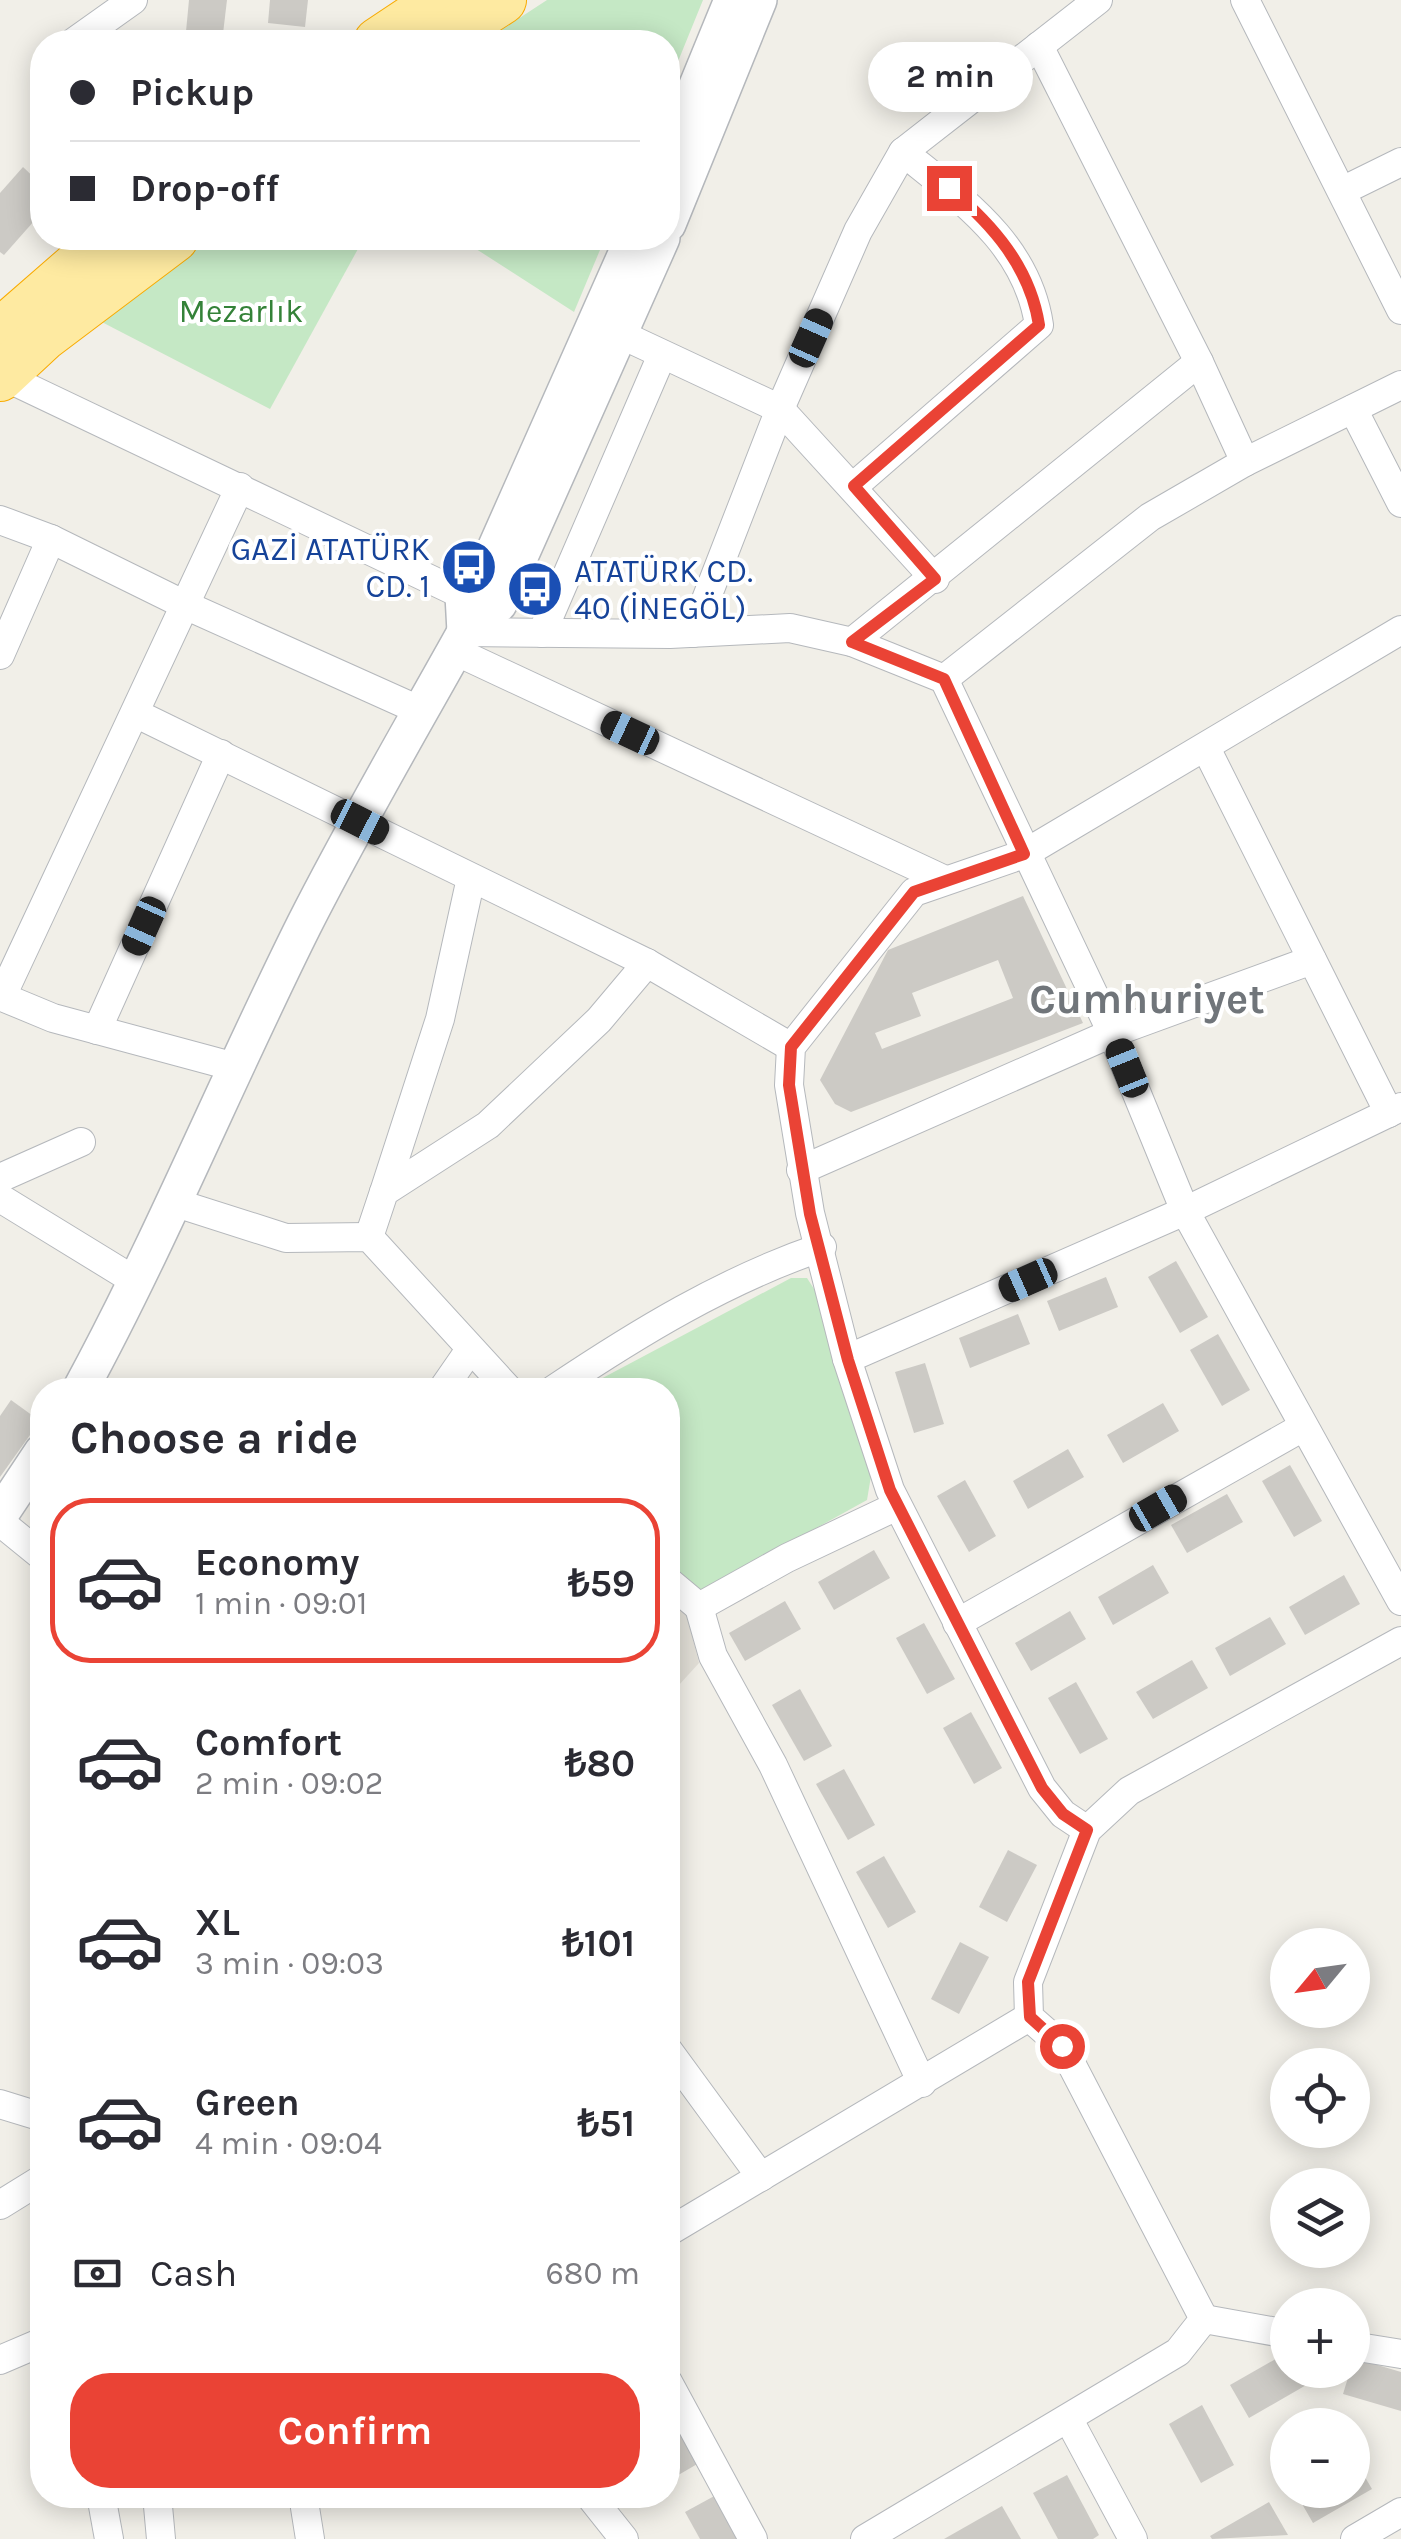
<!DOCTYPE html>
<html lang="en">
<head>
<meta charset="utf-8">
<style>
	:root { --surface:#fff; --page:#f7f7f7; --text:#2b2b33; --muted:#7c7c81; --line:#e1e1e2; --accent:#ea4335 }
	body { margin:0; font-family:Karla,sans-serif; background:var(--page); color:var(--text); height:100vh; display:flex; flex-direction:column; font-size:38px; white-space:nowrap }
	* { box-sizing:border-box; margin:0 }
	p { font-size:32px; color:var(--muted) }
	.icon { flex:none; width:55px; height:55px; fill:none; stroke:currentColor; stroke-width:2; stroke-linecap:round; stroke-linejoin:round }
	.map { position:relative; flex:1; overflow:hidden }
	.drawer { position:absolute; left:30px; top:1378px; width:650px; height:1130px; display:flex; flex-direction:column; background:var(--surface); border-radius:40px; box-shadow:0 5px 25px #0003 }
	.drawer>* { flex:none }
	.guide { position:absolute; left:30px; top:30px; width:650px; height:220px; border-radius:40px; box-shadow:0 5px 25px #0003; display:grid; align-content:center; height:220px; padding:0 40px; background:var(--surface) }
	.needle { width:65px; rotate:241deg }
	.fabs { position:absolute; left:1270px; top:1928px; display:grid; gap:20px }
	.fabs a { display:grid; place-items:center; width:100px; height:100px; border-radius:50%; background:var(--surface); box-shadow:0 5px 25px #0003; font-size:50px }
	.end { position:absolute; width:45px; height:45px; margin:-22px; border:12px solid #ea4335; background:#fff; box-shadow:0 0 0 5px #fff }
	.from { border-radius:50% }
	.bubble { position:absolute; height:70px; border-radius:35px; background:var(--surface); box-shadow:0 5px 25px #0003; font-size:32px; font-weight:700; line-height:70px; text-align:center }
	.car { position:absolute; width:30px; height:60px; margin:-30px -15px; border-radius:12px; box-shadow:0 0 8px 2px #0007; background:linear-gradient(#222 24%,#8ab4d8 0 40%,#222 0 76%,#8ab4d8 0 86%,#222 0) }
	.guide b { display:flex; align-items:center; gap:35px; height:95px; font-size:38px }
	.guide b+b { border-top:2px solid var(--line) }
	.guide i { width:25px; height:25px; background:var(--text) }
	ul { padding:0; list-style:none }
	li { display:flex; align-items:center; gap:30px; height:165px; margin:0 20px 15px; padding:0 20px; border:5px solid transparent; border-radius:40px }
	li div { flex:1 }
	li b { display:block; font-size:38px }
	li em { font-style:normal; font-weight:700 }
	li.selected { border-color:var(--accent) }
	li>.icon { width:90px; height:90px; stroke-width:1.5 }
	h2 { padding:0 40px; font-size:45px; line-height:120px }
	.pay { display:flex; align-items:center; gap:25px; height:110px; padding:0 40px; font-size:38px }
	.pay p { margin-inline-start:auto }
	.cta { display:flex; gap:20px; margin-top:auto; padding:20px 40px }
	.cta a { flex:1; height:115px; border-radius:40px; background:var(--accent); color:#fff; font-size:40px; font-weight:700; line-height:115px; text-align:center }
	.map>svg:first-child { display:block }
	.education { fill:#e1ded6 }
	.green { fill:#c5e8c5 }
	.building { fill:#cccac5; fill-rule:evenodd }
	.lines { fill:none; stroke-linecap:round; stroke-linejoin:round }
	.minor-casing { stroke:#b5b8bc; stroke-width:30 }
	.tertiary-casing { stroke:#b5b8bc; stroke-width:38 }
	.trunk-casing { stroke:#f9ab00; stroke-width:50 }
	.minor { stroke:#fff; stroke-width:28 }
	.tertiary { stroke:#fff; stroke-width:35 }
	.trunk { stroke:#feeaa1; stroke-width:48 }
	.route { stroke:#ea4335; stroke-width:12 }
	.labels { text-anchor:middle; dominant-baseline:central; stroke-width:8; stroke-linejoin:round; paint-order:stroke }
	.park-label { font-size:32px; fill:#348238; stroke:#fff }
	.transit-label { font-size:32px; fill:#164399; stroke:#fff; text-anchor:end }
	.district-label { font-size:42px; font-weight:bold; fill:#70757a; stroke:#fff }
</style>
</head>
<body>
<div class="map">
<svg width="1401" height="2539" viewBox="0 0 1401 2539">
	<rect width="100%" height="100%" fill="#f1efe8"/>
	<path class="education" d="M668 1590 686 1612 699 1663 668 1697Z"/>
	<g class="green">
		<path d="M547 0H703L668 86V42H483Z"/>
		<path d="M206 238H364L270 409 94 318Z"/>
		<path d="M459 238H605L574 312Z"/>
		<path d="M791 1278H807L816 1292 873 1464 867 1500 706 1589 686 1590 668 1568V1390H580Z"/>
	</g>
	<g class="building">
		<path d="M189 0H227L222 42H185Z"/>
		<path d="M270 0H308L305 27 268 23Z"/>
		<path d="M23 167 42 185V212L4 255 0 252V193Z"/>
		<path d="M1023 896 1083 1023 851 1112 835 1104 820 1080 888 950ZM998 960 1013 998 882 1049 875 1033 921 1016 912 993Z"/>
		<path d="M1176 1261 1208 1317 1180 1333 1148 1277Z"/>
		<path d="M1106 1277 1118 1307 1059 1331 1047 1301Z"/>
		<path d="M1018 1314 1030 1344 970 1368 959 1338Z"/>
		<path d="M1218 1334 1250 1390 1222 1406 1190 1350Z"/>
		<path d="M925 1363 944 1424 914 1433 895 1372Z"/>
		<path d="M11 1400 40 1421 0 1477V1416Z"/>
		<path d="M1163 1403 1179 1431 1123 1463 1107 1435Z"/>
		<path d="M1068 1449 1084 1477 1028 1509 1013 1481Z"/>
		<path d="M1290 1465 1322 1521 1294 1537 1262 1481Z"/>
		<path d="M965 1480 996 1536 969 1552 937 1496Z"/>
		<path d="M1227 1494 1243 1522 1187 1553 1171 1525Z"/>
		<path d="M874 1550 890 1578 834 1610 818 1582Z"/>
		<path d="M1153 1565 1169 1593 1113 1625 1098 1597Z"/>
		<path d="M1344 1575 1360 1604 1305 1635 1289 1607Z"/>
		<path d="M785 1601 801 1629 745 1661 729 1633Z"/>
		<path d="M1070 1611 1086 1639 1031 1671 1015 1643Z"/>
		<path d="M1270 1617 1286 1644 1230 1676 1215 1648Z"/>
		<path d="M924 1623 955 1679 927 1694 896 1638Z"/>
		<path d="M1192 1660 1208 1688 1153 1719 1136 1692Z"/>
		<path d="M1076 1682 1108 1739 1080 1754 1048 1698Z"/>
		<path d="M800 1689 832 1746 804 1761 772 1705Z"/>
		<path d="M971 1712 1002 1768 974 1784 943 1728Z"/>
		<path d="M844 1769 875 1825 848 1840 816 1784Z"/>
		<path d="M1008 1850 1037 1865 1007 1922 979 1907Z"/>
		<path d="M884 1856 916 1912 888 1928 856 1872Z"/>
		<path d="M960 1942 989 1957 959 2014 931 1999Z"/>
		<path d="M1288 2352V2370H1300L1308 2384 1249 2418 1230 2385Z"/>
		<path d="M1354 2358 1401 2372V2411L1343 2394Z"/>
		<path d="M1202 2405 1234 2465 1201 2483 1169 2424Z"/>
		<path d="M668 2406 699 2463 668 2481Z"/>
		<path d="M1352 2455 1372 2489 1313 2523 1294 2490H1352Z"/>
		<path d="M1067 2475 1099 2535 1093 2539H1058L1033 2493Z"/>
		<path d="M718 2494 743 2539H700L685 2512Z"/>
		<path d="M1269 2502 1288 2535 1212 2539 1210 2536Z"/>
		<path d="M1002 2506 1021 2539H944Z"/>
	</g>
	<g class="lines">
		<g class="minor-casing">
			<g id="minor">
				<path d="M1245 0 1401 310"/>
				<path d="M74 42 133 0"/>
				<path d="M1039 46 1199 362 1245 462"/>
				<path d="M1342 191 1401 162"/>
				<path d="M622 335 780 409 935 579"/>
				<path d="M1 375 463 595"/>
				<path d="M1353 409 1401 503"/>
				<path d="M854 486 1039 325C1027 244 962 200 903 152"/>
				<path d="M0 520 51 539 185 605 421 711"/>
				<path d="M465 632 670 634 790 628 852 642 944 679 1112 1033 1185 1211 1401 1601"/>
				<path d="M542 633 662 355"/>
				<path d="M693 633 780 409 858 231 903 152 1098 0"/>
				<path d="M852 642 1199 362"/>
				<path d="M455 651 945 880"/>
				<path d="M0 655 51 539"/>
				<path d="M944 679 1150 517 1245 462 1401 385"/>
				<path d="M135 713 647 963 791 1047"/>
				<path d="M1206 748 1389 1113"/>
				<path d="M0 996 53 1018 235 1067"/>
				<path d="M2 996 240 487"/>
				<path d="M97 1030 221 754"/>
				<path d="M801 1170 1112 1033 1312 960"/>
				<path d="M0 1178 81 1142"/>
				<path d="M384 1192 440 1019 471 878"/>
				<path d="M0 1198 137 1282"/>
				<path d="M173 1202 286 1238 369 1237 509 1390"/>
				<path d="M369 1237 384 1192 488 1125 599 1020 647 963"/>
				<path d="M847 1359 1185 1211 1401 1107"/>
				<path d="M442 1390 469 1351"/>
				<path d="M553 1390C638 1333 725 1280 822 1247"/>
				<path d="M0 1522 42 1556"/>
				<path d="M668 1581 699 1607 787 1558 897 1506"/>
				<path d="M699 1607 713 1656 773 1765 922 2083"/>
				<path d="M957 1623 1303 1427"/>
				<path d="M1087 1830 1063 1814 1042 1788 890 1490 847 1359 810 1213 789 1085 791 1047 914 892 1024 854 1401 630"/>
				<path d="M668 2050 761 2177"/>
				<path d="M0 2104 42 2117"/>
				<path d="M0 2205 42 2179"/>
				<path d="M668 2232 1029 2017"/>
				<path d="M1204 2319 1288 2334"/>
				<path d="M1352 2346 1401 2354"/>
				<path d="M0 2360 42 2342"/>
				<path d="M668 2382 753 2539"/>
				<path d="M1069 2420 1133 2539"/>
				<path d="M101 2495 109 2539"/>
				<path d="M157 2495 161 2539"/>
				<path d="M303 2495 310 2539"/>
				<path d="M589 2495 624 2539"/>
				<path d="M865 2539 1178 2352 1204 2319 1062 2046 1029 2017 1028 1982 1087 1830 1129 1791 1401 1641"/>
				<path d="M1355 2539 1401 2512"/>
			</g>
		</g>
		<g class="tertiary-casing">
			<g id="tertiary">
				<path d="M668 156 732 0"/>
				<path d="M668 224 759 0"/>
				<path d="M465 632 463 595 486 569 633 238"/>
				<path d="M80 1390C162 1239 227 1079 304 925 354 826 411 729 465 632L499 604 662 238"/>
				<path d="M0 1515 42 1452"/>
			</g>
		</g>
		<g class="trunk-casing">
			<g id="trunk">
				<path d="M378 42 441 0"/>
				<path d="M437 42 502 0"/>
				<path d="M0 333 109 238"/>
				<path d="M0 377 44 336 174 238"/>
			</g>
		</g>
		<use href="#minor" class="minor"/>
		<use href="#tertiary" class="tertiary"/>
		<use href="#trunk" class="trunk"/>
	</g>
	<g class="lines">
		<path class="route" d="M949 188C993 225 1030 267 1039 325L854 486 935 579 852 642 944 679 1024 854 914 892 791 1047 789 1085 810 1214 848 1360 890 1490 1042 1788 1063 1814 1087 1830 1028 1982 1030 2017 1062 2046"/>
	</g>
	<defs>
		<g id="bus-disc" transform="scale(2.875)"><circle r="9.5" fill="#1a4fb4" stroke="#fff"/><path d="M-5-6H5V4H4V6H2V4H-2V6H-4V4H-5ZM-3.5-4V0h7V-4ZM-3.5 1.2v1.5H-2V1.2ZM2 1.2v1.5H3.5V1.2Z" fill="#fff"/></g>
	</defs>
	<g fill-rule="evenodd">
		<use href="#bus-disc" x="469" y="567"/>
		<use href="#bus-disc" x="535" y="589"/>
	</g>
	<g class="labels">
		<g class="park-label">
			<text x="241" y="311">Mezarlık</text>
		</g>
		<g class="transit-label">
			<text x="430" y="549">GAZİ ATATÜRK<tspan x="430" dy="37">CD. 1</tspan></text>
			<text x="574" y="571" text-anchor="start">ATATÜRK CD.<tspan x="574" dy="37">40 (İNEGÖL)</tspan></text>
		</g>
		<g class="district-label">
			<text x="1147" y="999">Cumhuriyet</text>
		</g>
	</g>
</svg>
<div class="fabs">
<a><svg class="needle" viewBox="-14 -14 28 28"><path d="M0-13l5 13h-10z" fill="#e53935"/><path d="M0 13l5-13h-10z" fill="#7c7c81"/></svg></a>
<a><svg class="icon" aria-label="locate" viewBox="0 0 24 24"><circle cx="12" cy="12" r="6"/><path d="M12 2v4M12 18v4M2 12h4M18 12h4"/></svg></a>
<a><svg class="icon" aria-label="layers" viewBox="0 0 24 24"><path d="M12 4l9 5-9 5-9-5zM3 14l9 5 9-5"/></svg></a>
<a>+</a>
<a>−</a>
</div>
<i class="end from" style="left:1062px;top:2046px"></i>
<i class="end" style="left:949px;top:188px"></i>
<div class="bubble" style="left:868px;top:42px;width:165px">2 min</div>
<i class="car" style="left:811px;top:338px;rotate:24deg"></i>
<i class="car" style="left:630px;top:733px;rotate:295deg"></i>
<i class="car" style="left:360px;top:822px;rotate:117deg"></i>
<i class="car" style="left:144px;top:926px;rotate:204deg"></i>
<i class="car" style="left:1127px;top:1068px;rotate:338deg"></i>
<i class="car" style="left:1028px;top:1280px;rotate:246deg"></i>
<i class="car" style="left:1158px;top:1508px;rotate:60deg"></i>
<div class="guide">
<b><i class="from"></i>Pickup</b>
<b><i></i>Drop-off</b>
</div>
<section class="drawer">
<h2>Choose a ride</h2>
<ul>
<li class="selected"><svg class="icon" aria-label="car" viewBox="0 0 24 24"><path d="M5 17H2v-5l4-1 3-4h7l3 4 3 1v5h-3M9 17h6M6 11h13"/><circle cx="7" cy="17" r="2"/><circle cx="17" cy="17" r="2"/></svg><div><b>Economy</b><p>1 min · 09:01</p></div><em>₺59</em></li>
<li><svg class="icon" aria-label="car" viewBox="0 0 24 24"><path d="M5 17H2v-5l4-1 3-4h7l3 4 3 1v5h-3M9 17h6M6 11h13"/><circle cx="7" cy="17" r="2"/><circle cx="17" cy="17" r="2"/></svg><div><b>Comfort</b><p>2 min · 09:02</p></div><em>₺80</em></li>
<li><svg class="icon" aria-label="car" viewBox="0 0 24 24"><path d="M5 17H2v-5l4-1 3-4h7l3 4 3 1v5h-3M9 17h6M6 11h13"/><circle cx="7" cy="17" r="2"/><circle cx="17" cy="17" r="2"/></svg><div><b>XL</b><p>3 min · 09:03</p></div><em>₺101</em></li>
<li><svg class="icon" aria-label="car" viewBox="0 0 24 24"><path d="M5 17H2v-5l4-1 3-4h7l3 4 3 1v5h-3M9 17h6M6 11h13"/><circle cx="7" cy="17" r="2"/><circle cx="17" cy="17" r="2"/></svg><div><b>Green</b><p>4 min · 09:04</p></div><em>₺51</em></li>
</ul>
<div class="pay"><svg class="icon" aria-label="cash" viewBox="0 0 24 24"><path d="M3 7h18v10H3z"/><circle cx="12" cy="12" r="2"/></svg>Cash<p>680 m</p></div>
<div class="cta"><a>Confirm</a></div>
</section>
</div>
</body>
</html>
